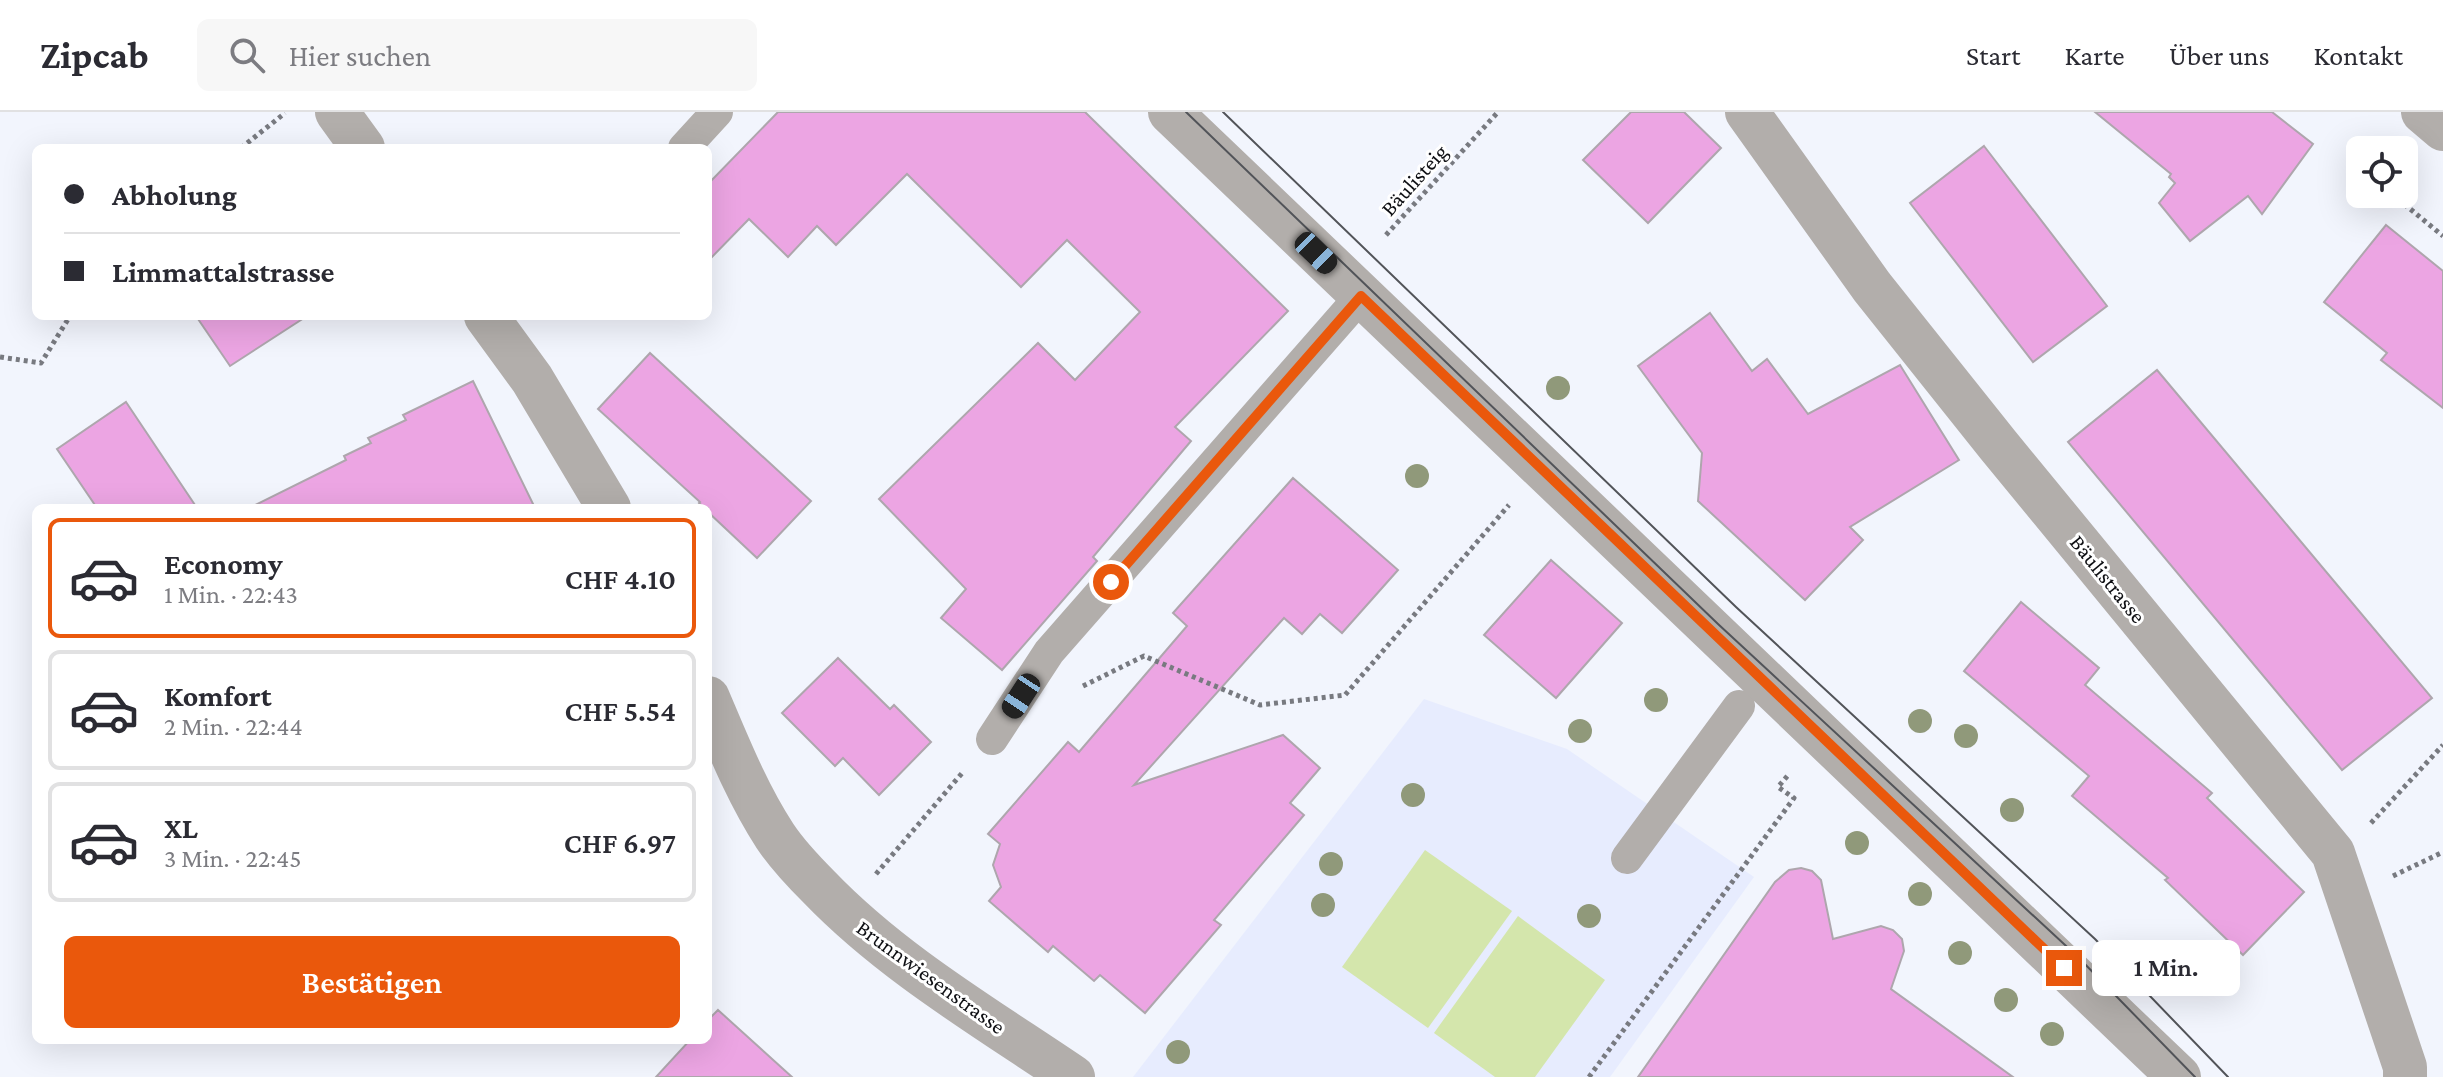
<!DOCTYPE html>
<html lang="de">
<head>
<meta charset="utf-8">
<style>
	:root { --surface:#fff; --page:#f7f7f7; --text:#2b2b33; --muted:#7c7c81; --line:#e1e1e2; --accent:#ea580c }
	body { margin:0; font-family:"Crimson Pro",serif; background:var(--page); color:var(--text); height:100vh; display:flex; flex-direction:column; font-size:30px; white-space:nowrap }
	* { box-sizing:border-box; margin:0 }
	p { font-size:26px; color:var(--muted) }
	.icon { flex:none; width:44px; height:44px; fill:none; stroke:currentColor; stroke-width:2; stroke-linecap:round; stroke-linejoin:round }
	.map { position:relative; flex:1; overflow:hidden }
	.panel { position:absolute; left:32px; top:392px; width:680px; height:540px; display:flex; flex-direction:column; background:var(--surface); border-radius:12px; box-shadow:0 8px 32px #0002 }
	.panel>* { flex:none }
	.top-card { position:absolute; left:32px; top:32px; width:680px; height:176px; border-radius:12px; box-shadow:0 8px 32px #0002; display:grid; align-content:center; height:176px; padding:0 32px; background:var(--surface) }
	.fabs { position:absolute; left:2346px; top:24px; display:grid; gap:16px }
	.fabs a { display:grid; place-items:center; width:72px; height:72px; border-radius:12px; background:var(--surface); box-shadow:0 8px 32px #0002; font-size:40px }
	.end { position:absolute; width:36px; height:36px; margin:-18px; border:10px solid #ea580c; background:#fff; box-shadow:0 0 0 4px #fff }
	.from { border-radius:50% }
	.bubble { position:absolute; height:56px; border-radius:12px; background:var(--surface); box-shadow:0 8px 32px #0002; font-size:26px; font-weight:600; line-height:56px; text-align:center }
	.car { position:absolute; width:24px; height:48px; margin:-24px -12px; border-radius:10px; box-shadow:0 0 6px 2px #0007; background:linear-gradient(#222 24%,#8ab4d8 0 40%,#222 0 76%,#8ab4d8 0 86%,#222 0) }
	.top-card b { display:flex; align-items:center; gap:28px; height:76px; font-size:30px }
	.top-card b+b { border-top:2px solid var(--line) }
	.top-card i { width:20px; height:20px; background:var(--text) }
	ul { padding:14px 0 0; list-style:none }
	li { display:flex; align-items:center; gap:24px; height:120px; margin:0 16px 12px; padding:0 16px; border:4px solid var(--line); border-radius:12px }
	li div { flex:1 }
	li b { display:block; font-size:30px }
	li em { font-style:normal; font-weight:600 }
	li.active { border-color:var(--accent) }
	li>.icon { width:72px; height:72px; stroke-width:1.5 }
	.cta { display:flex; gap:16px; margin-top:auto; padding:16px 32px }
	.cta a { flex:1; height:92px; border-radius:12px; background:var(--accent); color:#fff; font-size:32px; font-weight:600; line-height:92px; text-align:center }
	header { display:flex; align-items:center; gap:48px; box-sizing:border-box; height:112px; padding:0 40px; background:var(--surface); border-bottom:2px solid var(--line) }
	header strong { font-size:38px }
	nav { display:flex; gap:44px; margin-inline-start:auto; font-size:28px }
	.search { width:560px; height:72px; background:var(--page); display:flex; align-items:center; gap:20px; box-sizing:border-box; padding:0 28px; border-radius:12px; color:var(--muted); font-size:30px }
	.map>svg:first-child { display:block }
	.built { fill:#e7ecfe }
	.green { fill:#d4e6ac }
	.building { fill:#eca5e3; stroke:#aea6ad; stroke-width:2 }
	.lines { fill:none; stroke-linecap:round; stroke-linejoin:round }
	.path { stroke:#787a80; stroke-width:5; stroke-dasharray:4 4; stroke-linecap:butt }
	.lane { stroke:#b2aeab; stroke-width:32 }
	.street { stroke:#b2aeab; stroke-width:44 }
	.tram { stroke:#525459; stroke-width:2 }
	.tree { fill:#90997a }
	.route { stroke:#ea580c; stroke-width:10 }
	.labels { text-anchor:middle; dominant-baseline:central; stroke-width:6; stroke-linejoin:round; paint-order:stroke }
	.street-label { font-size:22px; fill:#0e0f13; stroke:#fff }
</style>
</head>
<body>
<header>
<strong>Zipcab</strong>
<div class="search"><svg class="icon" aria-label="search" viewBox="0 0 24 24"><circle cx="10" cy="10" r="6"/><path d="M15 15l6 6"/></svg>Hier suchen</div>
<nav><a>Start</a><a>Karte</a><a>Über uns</a><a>Kontakt</a></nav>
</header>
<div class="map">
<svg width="2443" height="965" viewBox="0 0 2443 965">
	<rect width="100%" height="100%" fill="#f2f5fd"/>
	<path class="built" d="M1424 587 1567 637 1754 765 1610 965H1133Z"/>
	<g class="green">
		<path d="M1425 738 1512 799 1428 916 1342 855Z"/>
		<path d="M1518 804 1605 868 1535 965H1495L1434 921Z"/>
	</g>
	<g class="building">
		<path d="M778 0H1085L1288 199 1175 315 1191 329 1093 445 1097 449 1002 558 941 506 966 477 879 387 1038 231 1075 268 1140 200 1067 128 1021 175 907 62 836 133 817 114 788 145 749 107 708 149V72Z"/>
		<path d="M1631 0H1684L1721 36 1648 111 1583 48Z"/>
		<path d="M2095 0H2272L2313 32 2262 102 2248 84 2190 129 2159 91 2175 71 2169 65 2171 62Z"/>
		<path d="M1984 34 2107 194 2033 250 1910 91Z"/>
		<path d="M2386 113 2443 159V296L2381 248 2387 241 2324 190Z"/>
		<path d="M1710 201 1752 259 1767 247 1808 302 1900 253 1959 348 1850 415 1863 428 1805 488 1698 389 1702 341 1638 254Z"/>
		<path d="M196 204H307L230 254Z"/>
		<path d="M650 241 811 389 757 446 708 400V396H704L699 391 700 390 598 297Z"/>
		<path d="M2157 258 2432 586 2342 658 2068 330Z"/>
		<path d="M473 269 535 396H249L346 348 344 344 371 331 368 326 406 308 403 303Z"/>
		<path d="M126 290 197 396H97L57 337Z"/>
		<path d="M1293 366 1398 458 1342 521 1320 502 1302 522 1284 506 1134 673 1283 623 1320 656 1290 691 1304 703 1214 808 1221 813 1145 901 1100 863 1094 869 1053 834 1048 840 989 789 1001 775 993 753 1000 732 988 722 1068 630 1079 640 1187 514 1173 501Z"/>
		<path d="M1551 448 1622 511 1556 586 1484 523Z"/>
		<path d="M2021 490 2099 556 2085 573 2212 681 2207 686 2304 780 2243 843 2165 768 2168 766 2072 684 2089 664 1964 559Z"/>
		<path d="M838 546 890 597 894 593 931 630 879 683 843 646 835 654 782 601Z"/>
		<path d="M1801 756 1812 759 1821 768 1833 827 1881 814 1893 818 1902 827 1904 839 1891 877 2013 965H1638L1775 770 1789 758Z"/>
		<path d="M718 898 792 965H656L690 928H708V908Z"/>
	</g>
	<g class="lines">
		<g class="path">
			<path d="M241 36 285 1"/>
			<path d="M2392 82 2443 124"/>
			<path d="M1386 123 1498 0"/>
			<path d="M0 245 41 251 70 204"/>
			<path d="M1083 574 1144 544 1260 593 1345 583 1509 393"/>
			<path d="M2371 711 2443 633"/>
			<path d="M876 762 963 660"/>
			<path d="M2393 764 2443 740"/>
			<path d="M1589 965 1794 686 1778 675 1789 662"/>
		</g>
		<g class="lane">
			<path d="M684 36 717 0"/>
			<path d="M992 627 1049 540 1361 184"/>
			<path d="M1627 746 1739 594"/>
		</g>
		<g class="street">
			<path d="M337 0 363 36"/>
			<path d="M1170 0 2179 965"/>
			<path d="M1747 0 1872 175 1998 333 2333 741 2405 955V965"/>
			<path d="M2423 0 2443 17"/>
			<path d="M486 204 532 267 609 396"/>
			<path d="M708 586C728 633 747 681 775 724 787 742 803 759 819 775 892 851 986 906 1073 965"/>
		</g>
		<g class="tram">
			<path d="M1186 0 1718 512 2078 845 2195 965"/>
			<path d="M1223 0 1736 495 2095 827 2228 965"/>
		</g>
	</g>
	<g class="tree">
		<circle cx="1558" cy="276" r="12"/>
		<circle cx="1417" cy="364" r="12"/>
		<circle cx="1656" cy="588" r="12"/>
		<circle cx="1920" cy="609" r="12"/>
		<circle cx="1580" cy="619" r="12"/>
		<circle cx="1966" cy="624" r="12"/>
		<circle cx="1413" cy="683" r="12"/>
		<circle cx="2012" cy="698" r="12"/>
		<circle cx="1857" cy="731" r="12"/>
		<circle cx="1331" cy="752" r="12"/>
		<circle cx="1920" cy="782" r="12"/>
		<circle cx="1323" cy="793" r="12"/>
		<circle cx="1589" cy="804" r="12"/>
		<circle cx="1960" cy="841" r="12"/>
		<circle cx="2006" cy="888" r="12"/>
		<circle cx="2052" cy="922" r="12"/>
		<circle cx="1178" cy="940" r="12"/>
	</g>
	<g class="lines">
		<path class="route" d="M1111 470 1361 184 2064 856"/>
	</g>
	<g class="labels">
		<g class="street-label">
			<text transform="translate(1414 68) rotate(-48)">Bäulisteig</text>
			<text transform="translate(2108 467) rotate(51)">Bäulistrasse</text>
			<text transform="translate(931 865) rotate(36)">Brunnwiesenstrasse</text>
		</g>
	</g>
</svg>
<div class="fabs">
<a><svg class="icon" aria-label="locate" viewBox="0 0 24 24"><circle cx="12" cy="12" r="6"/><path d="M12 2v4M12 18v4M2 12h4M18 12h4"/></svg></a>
</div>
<i class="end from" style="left:1111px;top:470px"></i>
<i class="end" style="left:2064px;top:856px"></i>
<div class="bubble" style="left:2092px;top:828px;width:148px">1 Min.</div>
<i class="car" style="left:1316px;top:141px;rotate:134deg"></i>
<i class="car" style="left:1021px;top:584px;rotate:213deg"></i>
<div class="top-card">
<b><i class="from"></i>Abholung</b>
<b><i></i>Limmattalstrasse</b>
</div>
<section class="panel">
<ul>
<li class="active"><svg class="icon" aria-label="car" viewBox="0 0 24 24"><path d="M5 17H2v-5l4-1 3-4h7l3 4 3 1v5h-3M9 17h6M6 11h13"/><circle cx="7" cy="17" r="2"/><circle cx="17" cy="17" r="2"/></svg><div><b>Economy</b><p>1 Min. · 22:43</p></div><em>CHF 4.10</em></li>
<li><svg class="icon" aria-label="car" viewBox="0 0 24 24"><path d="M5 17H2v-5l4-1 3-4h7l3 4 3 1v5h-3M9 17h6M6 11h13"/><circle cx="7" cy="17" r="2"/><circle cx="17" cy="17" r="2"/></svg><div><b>Komfort</b><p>2 Min. · 22:44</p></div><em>CHF 5.54</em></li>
<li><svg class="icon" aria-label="car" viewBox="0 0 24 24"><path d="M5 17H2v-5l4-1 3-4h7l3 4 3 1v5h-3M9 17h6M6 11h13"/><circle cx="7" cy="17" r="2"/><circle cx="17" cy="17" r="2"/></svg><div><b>XL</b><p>3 Min. · 22:45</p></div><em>CHF 6.97</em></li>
</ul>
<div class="cta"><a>Bestätigen</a></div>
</section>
</div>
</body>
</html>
